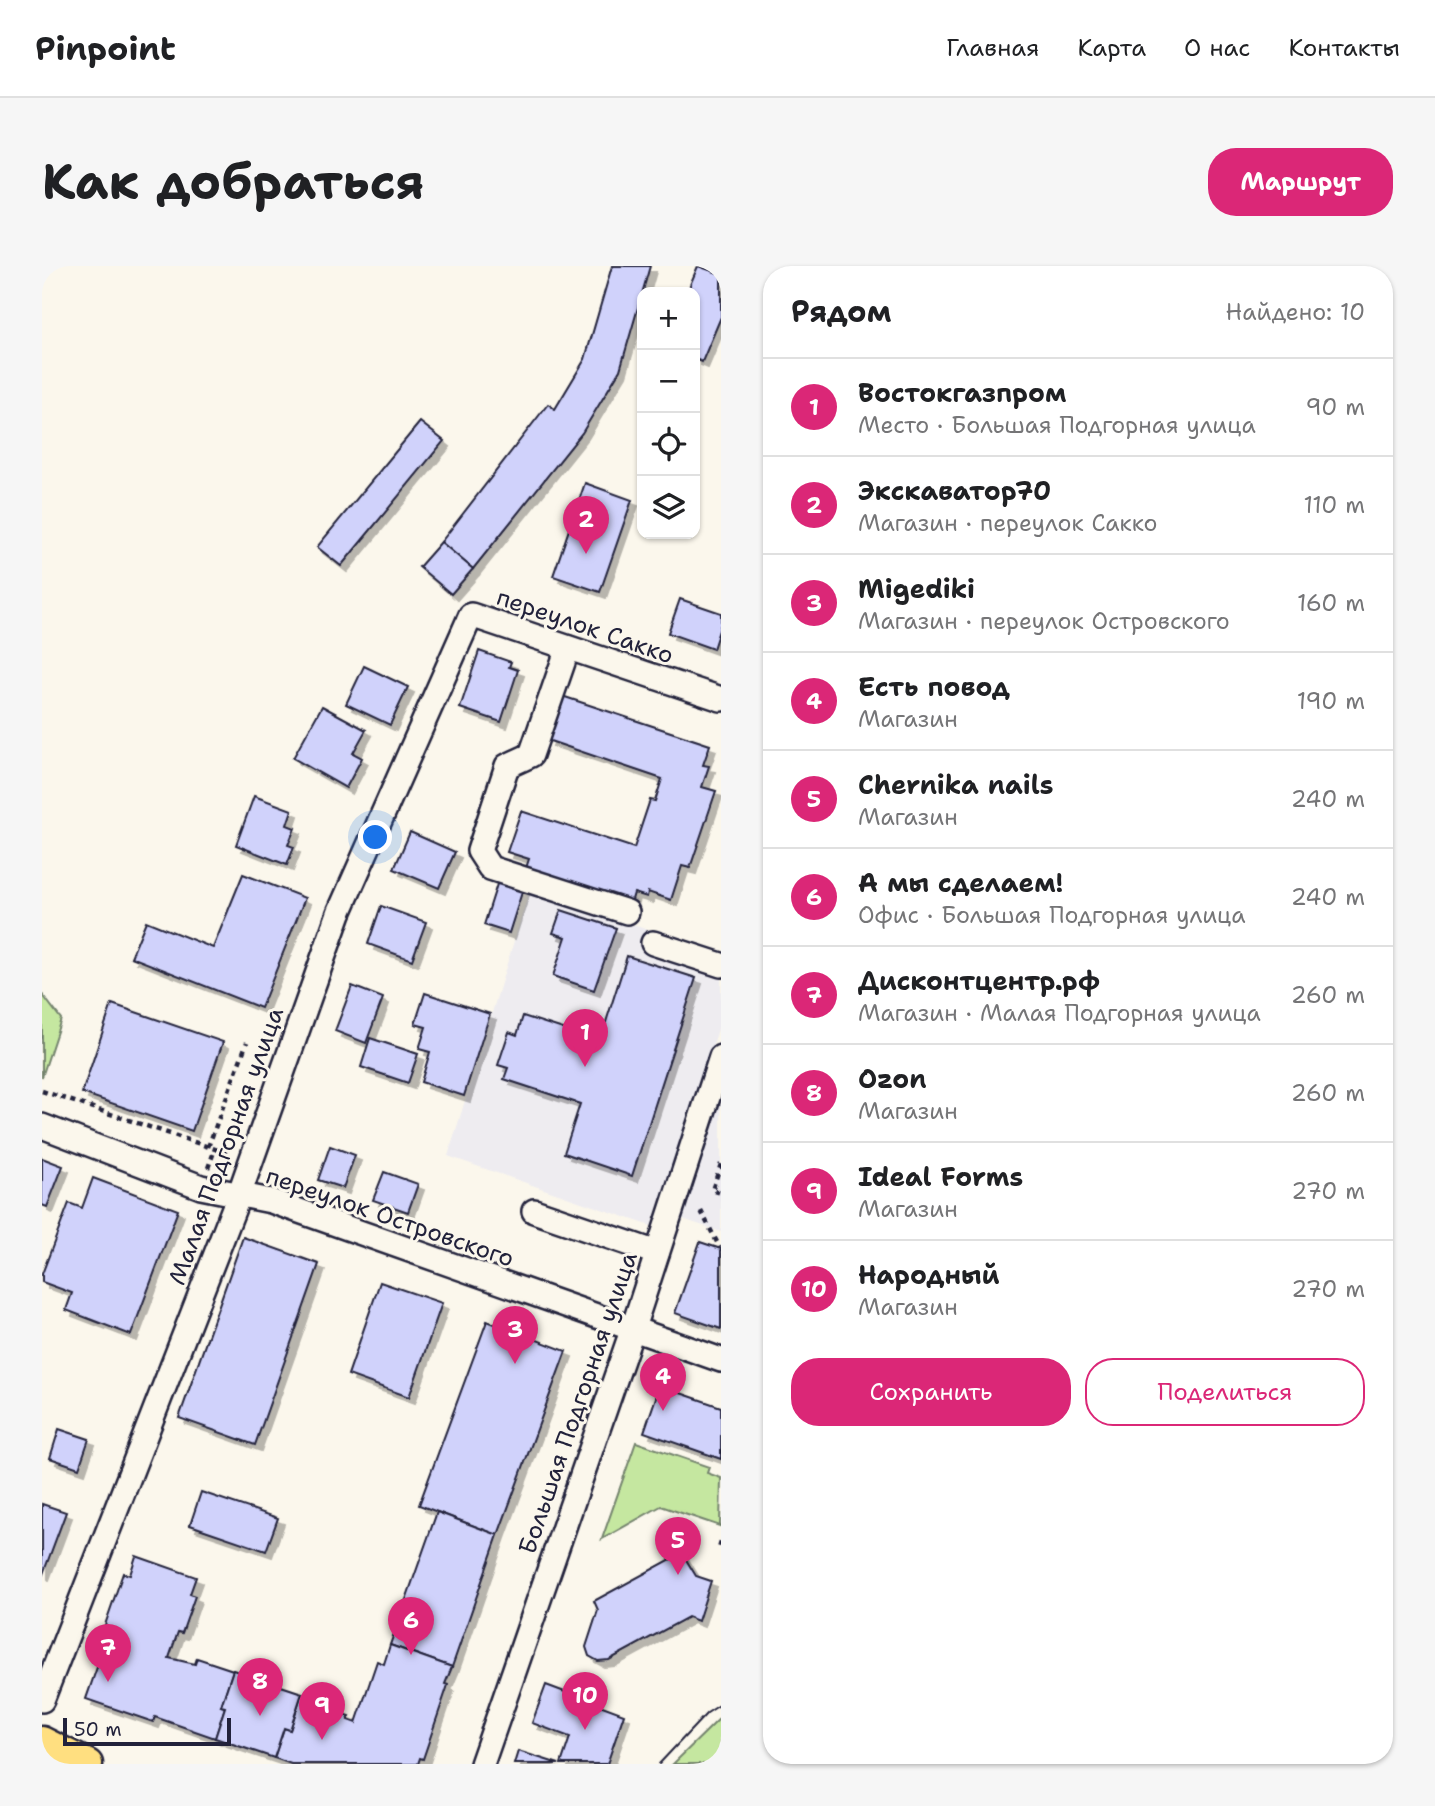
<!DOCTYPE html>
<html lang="ru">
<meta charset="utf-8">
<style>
body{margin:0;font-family:"Shantell Sans",sans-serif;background:#f6f6f6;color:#202124}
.controls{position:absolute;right:21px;top:21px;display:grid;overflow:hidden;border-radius:14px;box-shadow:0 2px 5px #0004}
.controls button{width:63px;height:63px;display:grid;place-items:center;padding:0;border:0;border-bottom:2px solid #e0e0e0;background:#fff;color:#202124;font:35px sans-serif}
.scale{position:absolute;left:21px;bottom:18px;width:168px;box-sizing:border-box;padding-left:7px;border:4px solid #22223b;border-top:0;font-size:19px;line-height:24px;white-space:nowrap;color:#22223b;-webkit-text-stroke:5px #fbf7ec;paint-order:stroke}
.you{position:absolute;left:334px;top:572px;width:24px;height:24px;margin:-18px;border:5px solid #fff;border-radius:50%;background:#1a73e8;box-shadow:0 0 0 10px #1a73e833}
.badge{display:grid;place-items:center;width:46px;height:46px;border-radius:50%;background:#db2777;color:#fff;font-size:23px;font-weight:700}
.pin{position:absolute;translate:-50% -58px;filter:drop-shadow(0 2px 4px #0008)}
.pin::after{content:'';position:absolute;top:37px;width:24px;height:21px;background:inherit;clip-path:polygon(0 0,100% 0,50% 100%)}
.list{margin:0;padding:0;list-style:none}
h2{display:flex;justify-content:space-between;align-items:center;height:91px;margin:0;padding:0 28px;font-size:30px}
h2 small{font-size:23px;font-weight:400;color:#757577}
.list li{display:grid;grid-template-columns:46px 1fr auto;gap:21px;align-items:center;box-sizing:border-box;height:98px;padding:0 28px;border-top:2px solid #e0e0e0}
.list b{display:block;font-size:26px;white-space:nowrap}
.list p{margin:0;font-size:23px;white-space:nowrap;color:#757577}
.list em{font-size:23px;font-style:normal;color:#757577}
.actions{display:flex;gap:14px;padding:21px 28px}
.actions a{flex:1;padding:16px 0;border:2px solid #db2777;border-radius:28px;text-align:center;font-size:24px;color:#db2777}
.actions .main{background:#db2777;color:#fff}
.icon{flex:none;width:38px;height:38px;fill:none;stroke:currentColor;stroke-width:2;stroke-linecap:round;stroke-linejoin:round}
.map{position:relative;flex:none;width:679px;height:1498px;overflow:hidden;border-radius:28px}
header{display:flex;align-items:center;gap:42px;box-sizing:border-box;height:98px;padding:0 35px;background:#fff;border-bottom:2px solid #e0e0e0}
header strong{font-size:33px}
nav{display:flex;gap:38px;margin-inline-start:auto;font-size:24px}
.intro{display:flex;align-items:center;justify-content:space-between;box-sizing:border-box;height:168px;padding:0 42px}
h1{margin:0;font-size:49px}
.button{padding:18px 32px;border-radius:28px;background:#db2777;color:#fff;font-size:24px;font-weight:700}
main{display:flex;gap:42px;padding:0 42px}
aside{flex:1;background:#fff;border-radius:28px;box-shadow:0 2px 5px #0004}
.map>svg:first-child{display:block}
.built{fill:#eeecf0}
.green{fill:#c5e7a0;stroke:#74846e;stroke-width:2}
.building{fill:#d0d2fb;stroke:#22223b;stroke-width:2;filter:url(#shadow)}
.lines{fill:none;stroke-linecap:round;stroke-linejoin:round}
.minor-casing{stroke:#22223b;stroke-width:28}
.major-casing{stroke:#22223b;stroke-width:33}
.path{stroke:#22223b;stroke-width:4.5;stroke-dasharray:5 5;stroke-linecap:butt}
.minor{stroke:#fbf7ec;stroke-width:23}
.major{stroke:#ffdf80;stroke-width:28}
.tram{stroke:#22223b;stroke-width:2}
.labels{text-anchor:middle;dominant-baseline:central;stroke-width:6;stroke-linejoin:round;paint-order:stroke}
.street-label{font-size:24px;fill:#22223b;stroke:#fbf7ec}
</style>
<header>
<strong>Pinpoint</strong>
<nav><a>Главная</a><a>Карта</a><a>О нас</a><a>Контакты</a></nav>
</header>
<div class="intro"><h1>Как добраться</h1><a class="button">Маршрут</a></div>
<main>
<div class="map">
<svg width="679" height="1498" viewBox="0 0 679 1498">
<defs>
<filter id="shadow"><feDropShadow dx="6" dy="6" stdDeviation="0" flood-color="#0004"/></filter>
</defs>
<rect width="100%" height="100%" fill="#fbf7ec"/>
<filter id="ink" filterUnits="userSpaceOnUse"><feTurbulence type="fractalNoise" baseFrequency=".0143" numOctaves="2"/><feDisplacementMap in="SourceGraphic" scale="14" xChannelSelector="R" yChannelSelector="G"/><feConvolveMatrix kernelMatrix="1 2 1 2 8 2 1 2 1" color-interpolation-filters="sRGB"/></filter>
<g filter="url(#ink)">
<g class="built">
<path d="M487,626l192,61v68l-70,205 -203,-70z"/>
<path d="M679,827v139l-41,-14z"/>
</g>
<g class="green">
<path d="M0,728l19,25 -19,58z"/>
<path d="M594,1176l73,25 -2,6 14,5 -1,48 -59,-20 -59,33z"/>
<path d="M679,1451v47h-48z"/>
</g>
<g class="building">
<path d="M570,0h38l-30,104 -38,63 -109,136 -32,-27 107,-138 7,5 30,-50z"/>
<path d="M656,0l23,8v43l-19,45 -7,-3v-67h-8z"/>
<path d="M378,156l24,19 -103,125 -24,-19z"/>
<path d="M543,217l47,17 -32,92 -47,-16z"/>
<path d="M399,276l32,27 -22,25 -32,-27z"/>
<path d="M638,333l41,14v11l-8,25 -45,-16z"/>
<path d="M437,385l32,11 -2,5 9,3 -17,52 -41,-14z"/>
<path d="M322,400l44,21 -18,38 -44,-21z"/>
<path d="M520,430l148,49 -7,20 6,1 -7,21 14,4 -26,77 -8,-2 -11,34 -23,-8 -1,5 -13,-4 -3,10 -105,-35 3,-9 -22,-7 14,-41 113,37 16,-48 5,1 7,-22 -115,-39z"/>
<path d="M280,440l44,24 -13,23 9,5 -16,30 -53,-30z"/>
<path d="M212,530l38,14 -5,15 8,3 -7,17 6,2 -7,18 -51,-20z"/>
<path d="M368,566l45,20 -16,36 -45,-19z"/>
<path d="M201,608l62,24 -44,110 -130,-51 15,-36 67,27z"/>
<path d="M456,615l25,8 -14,44 -25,-8z"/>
<path d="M339,640l45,16 -14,38 -44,-16z"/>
<path d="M519,644l55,18 -22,62 -41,-14 13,-39 -13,-4z"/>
<path d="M585,690l69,22 -64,198 -68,-23 16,-49 -76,-25 4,-11 -10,-3 11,-33 8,3 6,-19 77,25z"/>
<path d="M310,720l31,12 -17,45 -31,-12z"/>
<path d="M383,727l65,21 -26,82 -43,-14 9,-30 -11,-3 7,-22 -11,-3z"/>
<path d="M70,738l111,38 -31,89 -110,-38z"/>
<path d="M328,772l48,16 -10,29 -47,-16z"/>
<path d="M288,880l25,9 -12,33 -25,-8z"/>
<path d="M0,892l21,8 -16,41 -5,-2z"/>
<path d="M342,906l34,12 -10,28 -35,-12z"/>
<path d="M51,912l85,32 -47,125 -65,-25 6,-17 -30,-11v-8l27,-71 13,5z"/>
<path d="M201,971l76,27 -64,181 -76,-27z"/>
<path d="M658,976l21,7v80l-46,-16z"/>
<path d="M338,1016l62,21 -33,94 -61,-22z"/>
<path d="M445,1055l79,30 -68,184 -79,-30z"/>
<path d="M618,1120l61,21v52l-77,-27z"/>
<path d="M17,1163l30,10 -10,29 -29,-10z"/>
<path d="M159,1226l77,26 -12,33 -76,-26z"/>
<path d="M0,1238l24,8 -23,62 -1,-1z"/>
<path d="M395,1246l61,23 -46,132 -62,-22z"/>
<path d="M640,1287l14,23 15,5 -13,40 -10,-4 -79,43 -11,1 -9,-5 -3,-9 12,-37 -4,-9z"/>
<path d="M94,1290l60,21 -6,17 5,2 -13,37 -4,-1 -9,26 26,6 2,-6 36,12 -12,36 4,1 -10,31 -60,-21 -2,5 -67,-23 17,-49 -6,-2 26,-75 7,2z"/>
<path d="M348,1379l62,22 -7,17 3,1 -25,74 -3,-1 -2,6h-127l-17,-6 10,-30 6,2 12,-37 38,13 -2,6 12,4 -2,4 8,3 21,-62 7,3z"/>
<path d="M191,1404l69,23 -12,37 -6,-2 -10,30 -59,-20 10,-31 -4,-1z"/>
<path d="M504,1419l78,29 -17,50h-46l9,-27 -38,-14z"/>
<path d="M476,1485l41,13h-45z"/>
</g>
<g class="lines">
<defs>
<g id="minor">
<path d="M526,382l-37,107 -24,11 -28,85 11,17 137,44"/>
<path d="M611,677l68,22"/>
<path d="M0,860l159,61 70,14 450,159"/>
<path d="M492,945l123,42"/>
<path d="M0,1434l197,-505 100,-282 132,-298 250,84"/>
<path d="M440,1498l151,-436 88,-271"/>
</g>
<path id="major" d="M0,1475l46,23"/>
</defs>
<use href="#minor" class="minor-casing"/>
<use href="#major" class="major-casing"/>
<g class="path">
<path d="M0,825l188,63"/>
<path d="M166,881l39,-105"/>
<path d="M679,898l-9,26 9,3"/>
<path d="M166,902l7,-19"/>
<path d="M659,945l19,37"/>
<path d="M676,1278l3,1"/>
</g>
<use href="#minor" class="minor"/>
<use href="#major" class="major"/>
<path class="tram" d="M617,1498l48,-51 14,-9"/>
</g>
</g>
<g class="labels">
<g class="street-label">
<text transform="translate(543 360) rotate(19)">переулок Сакко</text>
<text transform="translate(184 880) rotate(-70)">Малая Подгорная улица</text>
<text transform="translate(348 951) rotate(19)">переулок Островского</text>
<text transform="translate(536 1137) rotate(-71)">Большая Подгорная улица</text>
</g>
</g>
</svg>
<div class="controls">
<button>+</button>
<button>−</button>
<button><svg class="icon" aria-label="locate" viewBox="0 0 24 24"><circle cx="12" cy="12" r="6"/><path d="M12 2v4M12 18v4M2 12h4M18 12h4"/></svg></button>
<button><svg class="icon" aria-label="layers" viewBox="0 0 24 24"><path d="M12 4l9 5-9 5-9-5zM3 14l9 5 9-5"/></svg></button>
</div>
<div class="scale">50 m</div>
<div class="you"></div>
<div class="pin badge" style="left:543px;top:801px">1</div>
<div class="pin badge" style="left:544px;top:288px">2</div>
<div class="pin badge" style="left:473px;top:1098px">3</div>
<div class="pin badge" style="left:621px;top:1145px">4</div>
<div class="pin badge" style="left:636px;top:1309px">5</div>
<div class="pin badge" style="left:369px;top:1389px">6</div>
<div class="pin badge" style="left:66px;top:1416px">7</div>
<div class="pin badge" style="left:218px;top:1450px">8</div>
<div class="pin badge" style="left:280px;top:1474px">9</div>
<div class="pin badge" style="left:543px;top:1464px">10</div>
</div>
<aside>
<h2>Рядом<small>Найдено: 10</small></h2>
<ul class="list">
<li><span class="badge">1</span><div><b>Востокгазпром</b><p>Место · Большая Подгорная улица</p></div><em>90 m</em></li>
<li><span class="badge">2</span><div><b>Экскаватор70</b><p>Магазин · переулок Сакко</p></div><em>110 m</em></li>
<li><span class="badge">3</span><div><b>Migediki</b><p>Магазин · переулок Островского</p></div><em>160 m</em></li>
<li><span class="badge">4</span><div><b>Есть повод</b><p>Магазин</p></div><em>190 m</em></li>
<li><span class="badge">5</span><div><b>Chernika nails</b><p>Магазин</p></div><em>240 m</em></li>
<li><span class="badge">6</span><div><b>А мы сделаем!</b><p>Офис · Большая Подгорная улица</p></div><em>240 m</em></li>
<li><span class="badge">7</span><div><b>Дисконтцентр.рф</b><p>Магазин · Малая Подгорная улица</p></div><em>260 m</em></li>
<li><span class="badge">8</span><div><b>Ozon</b><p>Магазин</p></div><em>260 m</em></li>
<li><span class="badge">9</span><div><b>Ideal Forms</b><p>Магазин</p></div><em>270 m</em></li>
<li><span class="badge">10</span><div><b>Народный</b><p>Магазин</p></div><em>270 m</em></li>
</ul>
<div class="actions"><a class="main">Сохранить</a><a>Поделиться</a></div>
</aside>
</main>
